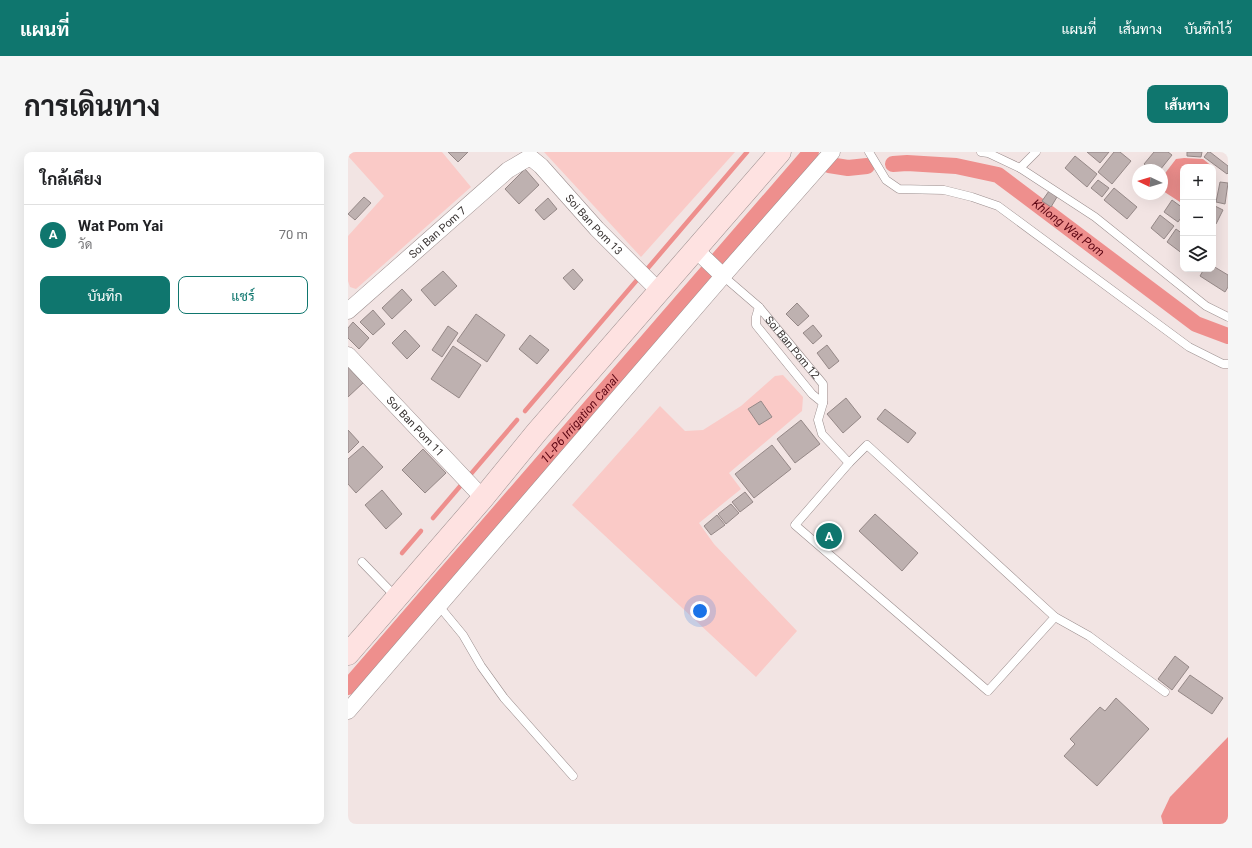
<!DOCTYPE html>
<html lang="th">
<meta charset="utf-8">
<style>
body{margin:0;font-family:Roboto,Sarabun,sans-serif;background:#f6f6f6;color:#202124}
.controls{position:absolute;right:12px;top:12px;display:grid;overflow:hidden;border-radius:8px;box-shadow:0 4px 16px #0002}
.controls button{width:36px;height:36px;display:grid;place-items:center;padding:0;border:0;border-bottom:1px solid #e0e0e0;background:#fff;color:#202124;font:20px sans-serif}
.compass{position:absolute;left:784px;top:12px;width:36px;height:36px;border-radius:50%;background:#fff;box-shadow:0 4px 16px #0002;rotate:274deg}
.you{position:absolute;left:352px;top:459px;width:14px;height:14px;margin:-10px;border:3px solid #fff;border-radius:50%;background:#1a73e8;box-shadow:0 0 0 6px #1a73e833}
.badge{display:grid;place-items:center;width:26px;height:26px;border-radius:50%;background:#0f766e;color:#fff;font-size:13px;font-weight:700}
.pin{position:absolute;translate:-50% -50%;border:2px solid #fff;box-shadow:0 1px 4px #0006}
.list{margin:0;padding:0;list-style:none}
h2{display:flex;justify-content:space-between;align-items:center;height:52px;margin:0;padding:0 16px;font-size:17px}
h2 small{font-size:13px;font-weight:400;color:#757577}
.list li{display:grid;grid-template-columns:26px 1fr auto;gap:12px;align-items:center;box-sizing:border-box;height:60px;padding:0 16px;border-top:1px solid #e0e0e0}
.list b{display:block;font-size:15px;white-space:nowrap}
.list p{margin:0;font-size:13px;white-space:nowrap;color:#757577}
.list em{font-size:13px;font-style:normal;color:#757577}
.actions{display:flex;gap:8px;padding:12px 16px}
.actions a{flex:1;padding:9px 0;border:1px solid #0f766e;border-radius:8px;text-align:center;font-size:14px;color:#0f766e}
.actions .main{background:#0f766e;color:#fff}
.icon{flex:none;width:22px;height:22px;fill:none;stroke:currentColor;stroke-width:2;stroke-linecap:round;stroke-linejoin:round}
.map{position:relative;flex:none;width:880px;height:672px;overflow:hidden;border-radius:8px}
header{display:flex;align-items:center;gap:24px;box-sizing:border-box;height:56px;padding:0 20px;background:#0f766e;color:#fff}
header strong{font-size:19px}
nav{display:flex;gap:22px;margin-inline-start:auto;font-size:14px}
.intro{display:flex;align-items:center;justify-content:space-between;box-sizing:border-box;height:96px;padding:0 24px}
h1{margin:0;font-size:28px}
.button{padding:10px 18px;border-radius:8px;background:#0f766e;color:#fff;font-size:14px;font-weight:700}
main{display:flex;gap:24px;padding:0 24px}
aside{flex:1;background:#fff;border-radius:8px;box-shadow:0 4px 16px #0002}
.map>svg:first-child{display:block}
.green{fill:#facac7}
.water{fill:#ee8f8d}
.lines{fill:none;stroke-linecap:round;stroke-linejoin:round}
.stream{stroke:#ee8f8d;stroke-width:4.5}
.canal{stroke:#ee8f8d;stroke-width:16}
.building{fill:#beb1b0;stroke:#958887}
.service-casing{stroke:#9b8e8e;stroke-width:9}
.minor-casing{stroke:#9b8e8e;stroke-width:17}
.secondary-casing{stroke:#9b8e8e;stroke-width:23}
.service{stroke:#fff;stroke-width:8}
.minor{stroke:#fff;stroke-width:16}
.secondary{stroke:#fee2e1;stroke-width:22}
.labels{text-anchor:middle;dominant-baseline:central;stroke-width:3.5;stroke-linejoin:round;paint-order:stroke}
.street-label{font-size:11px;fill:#3a3534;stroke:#fdf2f1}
.water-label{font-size:12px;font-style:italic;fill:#5c0512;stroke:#fdf2f1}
</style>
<header>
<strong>แผนที่</strong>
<nav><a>แผนที่</a><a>เส้นทาง</a><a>บันทึกไว้</a></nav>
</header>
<div class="intro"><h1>การเดินทาง</h1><a class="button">เส้นทาง</a></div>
<main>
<aside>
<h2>ใกล้เคียง<small></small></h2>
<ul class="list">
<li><span class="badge">A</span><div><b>Wat Pom Yai</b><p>วัด</p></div><em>70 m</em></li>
</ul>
<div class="actions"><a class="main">บันทึก</a><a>แชร์</a></div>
</aside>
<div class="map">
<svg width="880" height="672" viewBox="0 0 880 672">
<rect width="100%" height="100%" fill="#f2e4e3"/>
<g class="green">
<path d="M0,0h94l29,35 -115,102 -6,-2 -2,-6v-45l36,-40 -36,-40z"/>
<path d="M196,0h191l-94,105z"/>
<path d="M435,223l20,22 -1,14 -73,62 12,16 -42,34 15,21 83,87 -41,46 -184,-172 88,-99 25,25 18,-1 38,-24 34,-30z"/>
</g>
<g class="water">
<path d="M836,6l19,1 10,8h-30v37l-20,-13v-15l13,-17z"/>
<path d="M880,585v87h-65l-2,-8 9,-19z"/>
</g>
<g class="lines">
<g class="stream">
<path d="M300,116l99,-116"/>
<path d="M177,259l112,-131"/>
<path d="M122,323l47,-55"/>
<path d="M85,366l29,-34"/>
<path d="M54,401l19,-22"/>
</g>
<g class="canal">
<path id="s1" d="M545,12l14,-1 49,3 42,9 198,149 32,12"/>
<path d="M481,13l19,3 19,-2"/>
<path id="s2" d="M0,535l463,-535"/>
</g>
</g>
<g class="building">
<path d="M100,0h20l-10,10z"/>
<path d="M739,0h22l-9,11z"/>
<path d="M766,0h6l11,9 -19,23 -14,-12z"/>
<path d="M806,0h14l4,3 -12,15h-9l-7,-6z"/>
<path d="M839,0h15l-1,5 -14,-1z"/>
<path d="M860,0h2l18,14v7l-1,1 -23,-17z"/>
<path d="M727,4l22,18 -10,13 -22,-19z"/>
<path d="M177,17l14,16 -20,19 -14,-15z"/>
<path d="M750,28l11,8 -7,9 -11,-9z"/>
<path d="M872,30l8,1 -3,21 -9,-2z"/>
<path d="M766,36l23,19 -10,12 -23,-19z"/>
<path d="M701,39l8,6 -6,10 -9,-6z"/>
<path d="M16,45l7,6 -16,17 -7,-6z"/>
<path d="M200,46l9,11 -13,11 -9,-10z"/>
<path d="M824,48l11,8v7l-5,7 -14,-10z"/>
<path d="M867,54l8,4 -7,14 -3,-2v-13z"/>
<path d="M812,63l14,11 -10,13 -13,-11z"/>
<path d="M828,77l7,5v20l-16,-12z"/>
<path d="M865,114l15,9v12l-3,5 -25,-16 4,-7h9z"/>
<path d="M225,117l10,11 -9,10 -11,-12z"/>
<path d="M95,119l14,15 -22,20 -14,-16z"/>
<path d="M54,137l10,11 -20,19 -10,-11z"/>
<path d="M449,151l12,13 -11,10 -12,-12z"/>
<path d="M25,158l12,14 -12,11 -13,-13z"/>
<path d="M128,162l29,21 -18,27 -30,-21z"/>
<path d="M5,170l16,16 -10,11 -11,-11v-10z"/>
<path d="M465,173l9,11 -9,8 -10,-11z"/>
<path d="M100,174l10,7 -16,24 -10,-7z"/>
<path d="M57,178l15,16 -13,13 -15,-16z"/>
<path d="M182,183l19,15 -12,14 -18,-15z"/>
<path d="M479,193l12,16 -10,8 -12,-16z"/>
<path d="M105,194l28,19 -22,33 -28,-19z"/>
<path d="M0,215l15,16 -15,14z"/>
<path d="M498,246l15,19 -18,16 -16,-19z"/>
<path d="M413,249l11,16 -13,8 -11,-16z"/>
<path d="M537,257l31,24 -8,10 -31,-24z"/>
<path d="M453,268l19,24 -25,19 -18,-24z"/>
<path d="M0,278l11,12 -11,11z"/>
<path d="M424,293l19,24 -37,29 -19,-24z"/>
<path d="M15,294l20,21 -27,26 -8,-9v-25z"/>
<path d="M75,297l23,24 -21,20 -23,-23z"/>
<path d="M34,338l20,24 -16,15 -21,-24z"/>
<path d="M397,340l8,10 -13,10 -8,-10z"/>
<path d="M383,352l8,9 -13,11 -8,-10z"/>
<path d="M527,362l43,39 -16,18 -43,-40z"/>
<path d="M369,363l8,10 -14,10 -7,-9z"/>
<path d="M827,504l14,11 -17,23 -14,-11z"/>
<path d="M842,523l33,23 -11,16 -34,-23z"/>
<path d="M768,546l33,31 -52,57 -33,-30 11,-12 -5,-5 30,-32 5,4z"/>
</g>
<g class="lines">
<defs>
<g id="service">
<path d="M521,0l17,28 13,9 45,1 28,7 26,9 191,141 34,17h5"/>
<path d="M633,0l7,1 32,15 75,49 111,89 22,11"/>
<path d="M672,16l16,-16"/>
<path id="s3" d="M375,124l36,31 64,77v19l-5,17 4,14 27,29"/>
<path d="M411,155l-3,10v8l56,69 11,9"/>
<path d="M519,293l188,172 -67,74 -193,-166 54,-62z"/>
<path d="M14,410l34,35"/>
<path d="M91,454l24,29 18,31 23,32 69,78"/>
<path d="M707,465l34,19 76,56"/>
</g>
<g id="minor">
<path d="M348,98l27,26"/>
<path id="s4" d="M0,159l160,-141 22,-13 11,9 56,63 62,62"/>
<path id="s5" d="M0,203l135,143"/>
<path d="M0,559l375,-435 109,-124"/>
</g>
<path id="secondary" d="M0,502l135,-156 53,-65 244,-281"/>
</defs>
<use href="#service" class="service-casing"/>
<use href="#minor" class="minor-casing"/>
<use href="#secondary" class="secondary-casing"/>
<use href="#service" class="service"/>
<use href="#minor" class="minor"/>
<use href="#secondary" class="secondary"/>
</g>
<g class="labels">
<g class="street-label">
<text stroke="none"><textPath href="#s4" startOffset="332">Soi Ban Pom 13</textPath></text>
<text stroke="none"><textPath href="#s4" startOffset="119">Soi Ban Pom 7</textPath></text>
<text stroke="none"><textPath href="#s3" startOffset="100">Soi Ban Pom 12</textPath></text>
<text stroke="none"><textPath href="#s5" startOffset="98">Soi Ban Pom 11</textPath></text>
</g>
<g class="water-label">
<text stroke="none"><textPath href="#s1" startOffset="194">Khlong Wat Pom</textPath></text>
<text stroke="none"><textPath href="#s2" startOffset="354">1L-P6 Irrigation Canal</textPath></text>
</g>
</g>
</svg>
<div class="controls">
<button>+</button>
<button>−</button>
<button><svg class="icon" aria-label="layers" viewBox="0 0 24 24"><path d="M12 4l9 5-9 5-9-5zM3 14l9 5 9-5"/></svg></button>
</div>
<svg class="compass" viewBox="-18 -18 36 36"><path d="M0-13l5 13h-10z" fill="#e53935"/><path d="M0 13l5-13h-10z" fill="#757577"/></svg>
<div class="you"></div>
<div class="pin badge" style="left:481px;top:384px">A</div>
</div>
</main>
